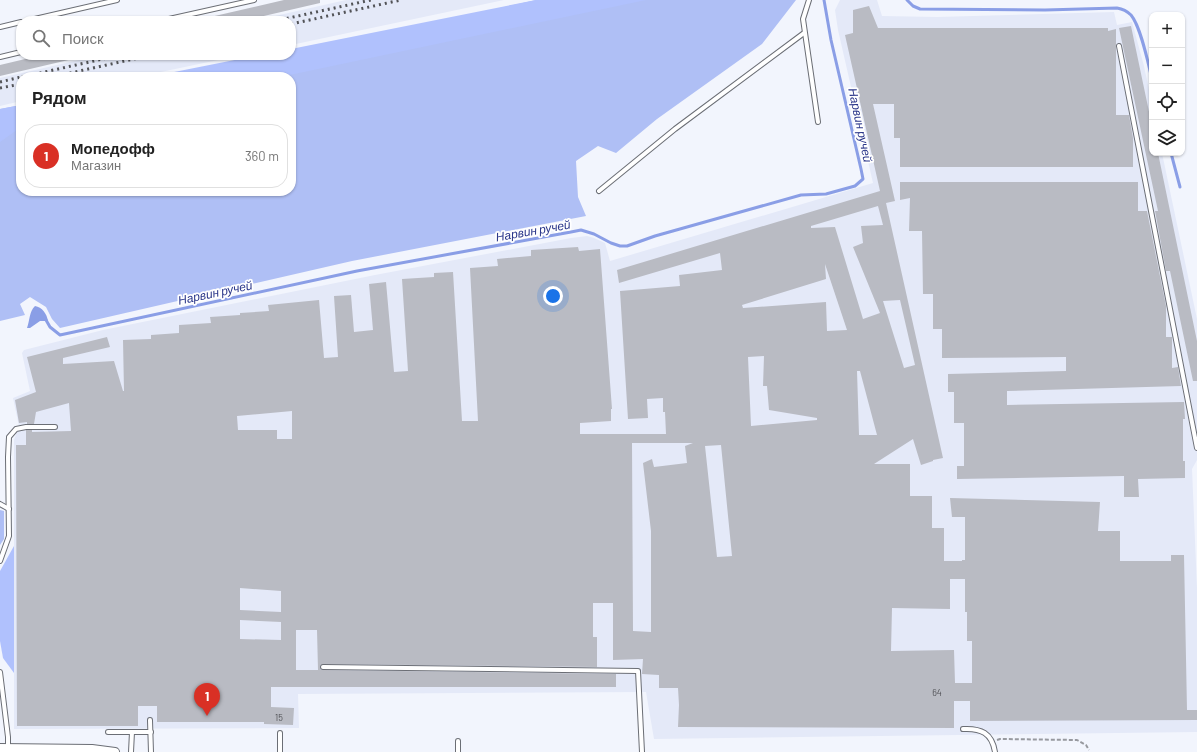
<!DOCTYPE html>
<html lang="ru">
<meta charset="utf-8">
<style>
body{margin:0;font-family:Barlow,sans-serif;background:#f2f2f2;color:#222}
.controls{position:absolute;right:12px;top:12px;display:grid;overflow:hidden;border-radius:8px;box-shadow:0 1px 3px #0004}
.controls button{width:36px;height:36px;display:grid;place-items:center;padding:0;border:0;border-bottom:1px solid #e0e0e0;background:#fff;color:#222;font:20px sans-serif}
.you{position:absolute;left:553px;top:296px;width:14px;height:14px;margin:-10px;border:3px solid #fff;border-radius:50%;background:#1a73e8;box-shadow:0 0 0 6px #1a73e833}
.badge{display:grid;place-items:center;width:26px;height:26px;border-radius:50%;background:#d93025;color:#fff;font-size:13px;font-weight:700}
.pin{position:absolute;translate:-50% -33px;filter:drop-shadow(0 1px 2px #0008)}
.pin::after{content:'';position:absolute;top:21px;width:14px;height:12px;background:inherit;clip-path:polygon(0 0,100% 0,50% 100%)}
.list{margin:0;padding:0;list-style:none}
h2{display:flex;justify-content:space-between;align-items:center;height:52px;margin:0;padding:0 16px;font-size:17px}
h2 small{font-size:13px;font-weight:400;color:#767676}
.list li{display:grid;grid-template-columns:26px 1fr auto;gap:12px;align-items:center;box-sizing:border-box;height:64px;margin:0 8px 8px;padding:0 8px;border:1px solid #e0e0e0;border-radius:16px}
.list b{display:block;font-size:15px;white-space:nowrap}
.list p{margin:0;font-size:13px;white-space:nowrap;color:#767676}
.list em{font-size:13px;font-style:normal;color:#767676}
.icon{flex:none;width:22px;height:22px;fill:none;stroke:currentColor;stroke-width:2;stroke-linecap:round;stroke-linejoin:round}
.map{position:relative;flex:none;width:1197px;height:752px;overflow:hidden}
.search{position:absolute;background:#fff;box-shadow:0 1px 3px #0004;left:16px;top:16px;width:280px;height:44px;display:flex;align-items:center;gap:10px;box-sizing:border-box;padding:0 14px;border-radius:16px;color:#767676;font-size:15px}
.panel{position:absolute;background:#fff;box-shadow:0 1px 3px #0004;left:16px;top:72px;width:280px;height:124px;border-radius:16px}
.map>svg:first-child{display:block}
.built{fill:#e4e9f8}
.green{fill:#afbff5}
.forest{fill:#b0c1fd}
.water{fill:#8a9ee6}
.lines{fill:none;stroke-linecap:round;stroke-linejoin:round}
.stream{stroke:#8a9ee6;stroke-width:3}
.building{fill:#b9bbc3;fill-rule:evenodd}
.lane-casing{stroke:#6b6e75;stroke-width:6}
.street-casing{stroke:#6b6e75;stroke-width:10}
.path{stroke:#97999f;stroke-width:2;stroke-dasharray:4 2;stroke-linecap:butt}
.lane{stroke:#fff;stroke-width:4}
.street{stroke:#fff;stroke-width:8}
.rail{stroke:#525357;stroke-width:3;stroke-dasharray:2 4;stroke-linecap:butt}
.labels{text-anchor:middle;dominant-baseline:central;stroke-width:3.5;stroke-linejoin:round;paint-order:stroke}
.number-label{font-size:9px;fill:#4f5055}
.water-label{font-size:12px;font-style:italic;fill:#2b378a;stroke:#fff}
</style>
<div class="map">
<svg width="1197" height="752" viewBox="0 0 1197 752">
<rect width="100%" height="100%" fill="#f2f5fd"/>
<g class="built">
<path d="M346,0h158l-213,45v-24h-38z"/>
<path d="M840,0h37l5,16 55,1 177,-5 3,13 15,-3 12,44 8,38v49h10l35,166v141l-5,9 5,119v144l-543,7 -8,-47 -348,2 1,34 -285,1v-289l5,-14 -6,-28 17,-7 -8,-38 2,-3 79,-20 272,-55 196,-37 16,-2 7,2 11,5 5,18 263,-78 -35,-153 -3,-20z"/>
<path d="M101,55h141l-105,22h-116v24l-21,5v-28z"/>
</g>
<g class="green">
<path d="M536,0h260l-34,44 -105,75 -41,34 -18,-7 -22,15 2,36 8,19 -234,45 -292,67 -8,-9 -6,-12 -16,-10 -10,7 5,11 -25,6v-212l21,-4v86h270v-114h-142l142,-22z"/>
<path d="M0,510l4,1v28l-4,6z"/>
</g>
<g class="forest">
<path d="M536,0h110l-366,77h-131l111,-22h31v-6z"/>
<path d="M21,105v22l-21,15v-33z"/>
<path d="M14,546v127l-11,-15 -3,-17v-70z"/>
</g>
<path class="water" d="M35,306c7,1 12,8 13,15h-8l-10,7h-3c3,-8 2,-16 8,-22z"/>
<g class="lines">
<g class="stream">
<path d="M907,0l6,6 7,3 125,1 72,-2c6,1 10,3 14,7 10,12 17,48 21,64"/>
<path d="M1171,153l9,34"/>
<path d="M46,320l4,7 10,8 297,-64 214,-39 10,-2 13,4 17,9 9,3h7l28,-10 146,-41 25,-1 29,-8 8,-7 -2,-10 -30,-129 -7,-40"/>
</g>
</g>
<g class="building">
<path d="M284,0h36v3l-78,18h-35l-1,-3z"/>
<path d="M869,6l9,22h230v3l8,-2v86h13l4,23v29h-233v-29h-6v-34h-21l22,97 -9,2 57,255 -10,2v1l-12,4 -8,-26 -39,25h36v32h22v32h12v33h18v-1h3v-43h-13l-2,-19 150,4 -2,29h22v30h51v-6h13l3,155h10v10l-227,1v-20h-16v27l-276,-1 1,-22 -1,-17h-19v-13l-17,-1 1,-15 -30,1v-57h-20v34h4v30l-274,-3 -3,1v2l1,3h2l293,4v13h-345v20l23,1 -1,17 -29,-1v-2h-107v-16h-19v20h-121l-1,-281h10v-15h6v2l39,-1 -2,-28 -33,9 -2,12h-7v-2l-8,1 -4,-23 21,-8 -9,-35 80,-20 3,10 -47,11v6l51,-3 9,30h1l-1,-51 28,-1v-4l28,-2v-8l32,-2 -1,-6 30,-2v-2l29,-2 -1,-6 51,-5 5,58 14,-1 -4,-61 17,-1 3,37 19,-2 -4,-46 17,-2 8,90 14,-1 -6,-92 32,-2v-4l19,-1 9,149h16l-8,-153 28,-2 -1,-7 34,-3v-6l47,-3 1,4 21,-2 12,160h-1v12l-31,2v11h86l-1,-22h-2v-14l-16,1 1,19 -20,1 -8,-128 60,-5 -1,-11 43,-5 -2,-17 -101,30 -2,-13 263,-79 -35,-156 8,-2v-23zM878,206l5,19 -22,1 2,17 -10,4 27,66 -17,6 -28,-92 -24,1v-2zM825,264l22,66 -20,1 -1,-29 -83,6 -1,-3 84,-26zM900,300l15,65 -11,3 -21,-67zM764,356l-1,30h4l2,24 48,8v2l-66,6 -3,-69zM857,371h3l17,64h-18zM292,411v28h-15v-9h-39l-1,-14zM632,443h61l-8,3 2,17 -33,4 -2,-8 -9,4 8,68v101l-18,-1zM721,445l11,111 -15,1 -12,-111zM950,579h15v33h2v29h5v42h-17l-1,-33 -63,1 1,-43 58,1zM240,588l41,3v21l-41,-2zM240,620l41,2v18l-41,-1zM296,630h21l1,40h-22z"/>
<path d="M1131,26l21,100v27h6l39,188v40h-4l-23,-110h-4l-11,-60h3l-39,-183z"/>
<path d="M42,55h35v3l-77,18v-11z"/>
<path d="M900,182h238v29h9l19,95v31h6v31l6,-1 3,19 -174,5v14l177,-3 1,17h-2v42h2v17l-47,1 1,18h-15v-21l-167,3v-13h7v-43h-10v-31h-6v-18l118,-3v-14l-124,1v-29h-9v-35h-10l-1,-63h-13l1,-33 -10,2z"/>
</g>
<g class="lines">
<defs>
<g id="lane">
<path d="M809,0l-6,19 15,103"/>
<path d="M26,21l91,-21"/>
<path d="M160,21l94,-21"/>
<path d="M0,27l21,-5"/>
<path d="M1119,46l78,402"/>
<path d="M0,57l21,-5"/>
<path d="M599,191l76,-62 129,-96"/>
<path d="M0,504l9,5"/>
<path d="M0,561l9,-25 -1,-79 1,-20 7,-8 10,-2h29"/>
<path d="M323,667l315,4 4,81"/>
<path d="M0,672l8,65v11"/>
<path d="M150,720l1,32"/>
<path d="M963,729c18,-1 29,4 32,23"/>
<path d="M108,732h43"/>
<path d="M280,733v19"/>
<path d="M131,752l1,-20"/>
<path d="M458,752v-11"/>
</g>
<path id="street" d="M0,748l92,1 23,3"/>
</defs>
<use href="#lane" class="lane-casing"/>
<use href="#street" class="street-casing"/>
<path class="path" d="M997,740l3,-1 77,1 9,5 3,5"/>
<use href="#lane" class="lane"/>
<use href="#street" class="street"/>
<g class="rail">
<path d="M275,21l96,-21"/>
<path d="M291,24l110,-24"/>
<path d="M22,77l99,-22"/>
<path d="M52,77l100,-22"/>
<path d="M0,82l21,-5"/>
<path d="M0,88l21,-4"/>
</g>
</g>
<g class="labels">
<g class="number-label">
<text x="937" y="692">64</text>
<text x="279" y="717">15</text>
</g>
<g class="water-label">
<text transform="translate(861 125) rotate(78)">Нарвин ручей</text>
<text transform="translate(533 230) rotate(-10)">Нарвин ручей</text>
<text transform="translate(215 292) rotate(-12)">Нарвин ручей</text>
</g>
</g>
</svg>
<div class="controls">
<button>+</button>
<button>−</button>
<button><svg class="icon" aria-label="locate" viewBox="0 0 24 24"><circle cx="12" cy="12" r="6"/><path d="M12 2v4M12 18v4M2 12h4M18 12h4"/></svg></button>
<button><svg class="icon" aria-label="layers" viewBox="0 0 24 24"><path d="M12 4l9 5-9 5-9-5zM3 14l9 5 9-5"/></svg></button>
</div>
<div class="you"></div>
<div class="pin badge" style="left:207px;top:716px">1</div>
<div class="search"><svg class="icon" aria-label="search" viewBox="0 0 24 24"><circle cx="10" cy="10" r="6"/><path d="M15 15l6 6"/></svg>Поиск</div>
<section class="panel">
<h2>Рядом<small></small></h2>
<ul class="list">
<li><span class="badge">1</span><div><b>Мопедофф</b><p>Магазин</p></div><em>360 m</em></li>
</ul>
</section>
</div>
